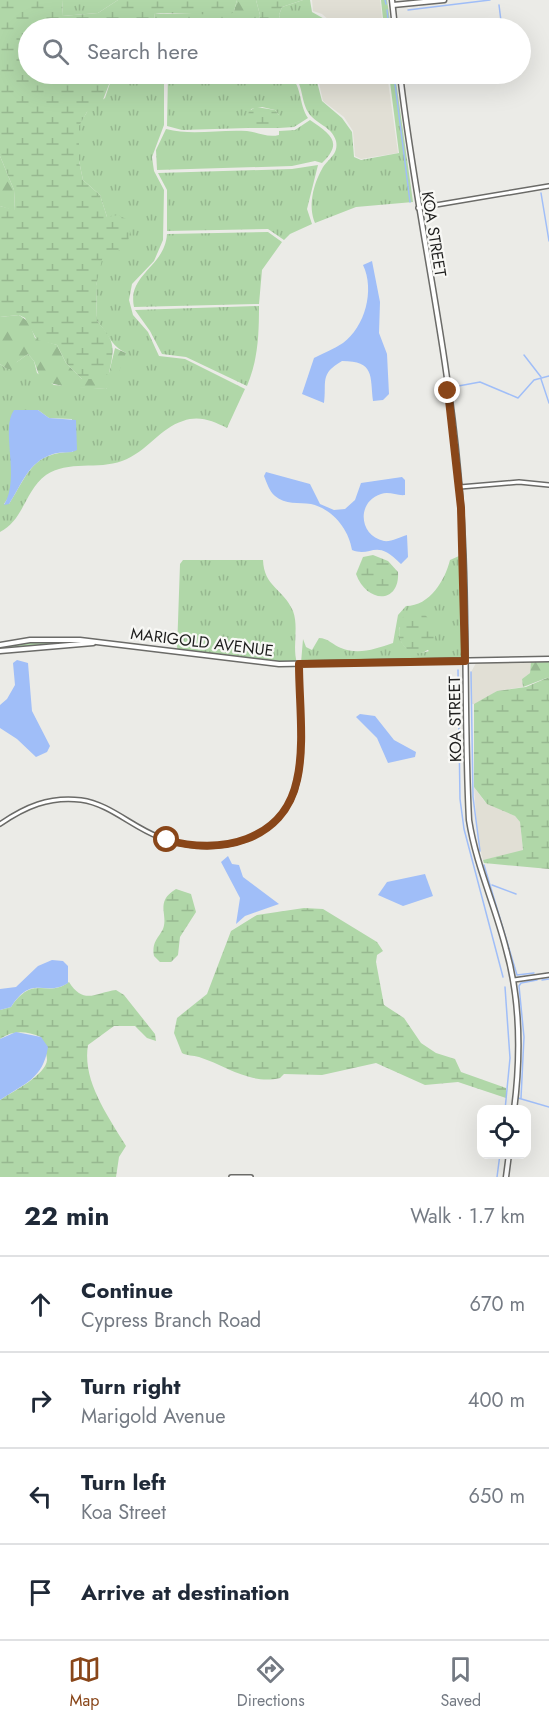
<!DOCTYPE html>
<meta charset="utf-8">
<style>
body{margin:0;font-family:Jost,sans-serif;background:#f6f6f7;color:#1f2937}
.controls{position:absolute;right:18px;bottom:18px;display:grid;overflow:hidden;border-radius:12px;box-shadow:0 6px 24px #0002}
.controls button{width:54px;height:54px;display:grid;place-items:center;padding:0;border:0;border-bottom:2px solid #e0e1e3;background:#fff;color:#1f2937;font:30px sans-serif}
.stop{position:absolute;width:18px;height:18px;margin:-14px;border:4px solid #894619;border-radius:50%;background:#fff}
.stop.end{background:#894619;border-color:#fff;box-shadow:0 2px 6px #0008}
.list{margin:0;padding:0;list-style:none}
h2{display:flex;justify-content:space-between;align-items:center;height:78px;margin:0;padding:0 24px;font-size:26px}
h2 small{font-size:20px;font-weight:400;color:#747a83}
.list li{display:grid;grid-template-columns:39px 1fr auto;gap:18px;align-items:center;box-sizing:border-box;height:96px;padding:0 24px;border-top:2px solid #e0e1e3}
.list b{display:block;font-size:22px;white-space:nowrap}
.list p{margin:0;font-size:20px;white-space:nowrap;color:#747a83}
.list em{font-size:20px;font-style:normal;color:#747a83}
.icon{flex:none;width:33px;height:33px;fill:none;stroke:currentColor;stroke-width:2;stroke-linecap:round;stroke-linejoin:round}
.map{position:relative;flex:none;width:549px;height:1177px;overflow:hidden}
.search{position:absolute;background:#fff;box-shadow:0 6px 24px #0002;left:18px;right:18px;top:18px;height:66px;display:flex;align-items:center;gap:15px;box-sizing:border-box;padding:0 21px;border-radius:33px;color:#747a83;font-size:22px}
.sheet{height:462px;background:#fff}
nav{display:flex;justify-content:space-around;align-items:center;box-sizing:border-box;height:84px;border-top:2px solid #e0e1e3;background:#fff;font-size:16px;color:#747a83}
nav a{display:grid;justify-items:center;gap:3px}
nav .on{color:#894619}
.map>svg:first-child{display:block}
.built{fill:#e1dfd5}
.grass{fill:url(#grass-tufts);fill-rule:evenodd}
.forest{fill:url(#forest-firs)}
.wetland{fill:url(#wetland-marsh)}
.water{fill:#a0bef8}
.lines{fill:none;stroke-linecap:round;stroke-linejoin:round}
.stream{stroke:#a0bef8;stroke-width:1.5}
.tertiary-casing{stroke:#6b6b68;stroke-width:6}
.secondary-casing{stroke:#6b6b68;stroke-width:7}
.tertiary{stroke:#fff;stroke-width:3}
.secondary{stroke:#fff;stroke-width:4}
.route{stroke:#894619;stroke-width:8}
.labels{text-anchor:middle;dominant-baseline:central;stroke-width:4.5;stroke-linejoin:round;paint-order:stroke}
.street-label{font-size:16px;fill:#1e1e1d;stroke:#f8f8f5}
</style>
<div class="map">
<svg width="549" height="1177" viewBox="0 0 549 1177">
<defs>
<pattern id="grass-tufts" width="24" height="20" patternUnits="userSpaceOnUse" patternTransform="scale(1.5)"><rect width="24" height="20" fill="#b0d7a8"/><path d="M3 7l-1-3M5 7V3M7 7l1-3M15 17l-1-3M17 17v-4M19 17l1-3" fill="none" stroke="#97b890"/></pattern>
<pattern id="forest-firs" width="22" height="20" patternUnits="userSpaceOnUse" patternTransform="scale(1.5)"><rect width="22" height="20" fill="#b0d7a8"/><path d="M5 1l3.5 6h-7zM16 11l3.5 6h-7z" fill="#97b890"/></pattern>
<pattern id="wetland-marsh" width="20" height="14" patternUnits="userSpaceOnUse" patternTransform="scale(1.5)"><rect width="20" height="14" fill="#b0d7a8"/><path d="M1 5h8M5 5V1M11 12h8M15 12V8" fill="none" stroke="#97b890"/></pattern>
</defs>
<rect width="100%" height="100%" fill="#ebebe7"/>
<g class="built">
<path d="M312,0h68l3,28h-51l-3,-8 -7,-6 -9,-3z"/>
<path d="M317,74h70l11,79 -37,6 -6,-3 -2,-25 -9,-14 -21,-16z"/>
<path d="M531,661l-1,12 -8,6 1,8 -26,4 -20,13h-6l-1,-30 6,-11z"/>
<path d="M474,787l11,15 30,14 5,6 3,29 -40,9 -5,-19z"/>
</g>
<g class="grass">
<path d="M63,0h55l-20,13 -36,3z"/>
<path d="M303,0h7l2,12 16,9 3,7h-48l-4,-13 3,-8z"/>
<path d="M381,0h6l4,28h-7z"/>
<path d="M113,74h51v51l-12,32 2,14 10,19 -1,50 -9,21 -22,23 -3,16 4,15 15,17 11,24 26,3 60,30 -18,39c-14,-7 -28,-13 -44,-7 -23,7 -36,31 -61,40 -24,9 -54,-1 -76,14 -21,15 -22,45 -46,57v-168l7,5 21,-15 6,7 3,12 17,12 52,4 20,-36c-15,-7 -18,-20 -29,-32l-1,-35 11,-69 -7,-22 -17,-15 -4,-19v-36l8,-13 18,-14zM38,410l11,8 23,1 1,33c-41,0 -45,22 -64,52h-5l8,-12v-11z"/>
<path d="M168,74h119c16,10 11,29 21,44l-14,9 -15,1v-13l-4,-5 -13,-3 -11,2 -3,19 -66,2 -15,-4z"/>
<path d="M292,74h23l7,27 20,17 10,14 2,25 7,3 38,-7 -10,-79h6l18,128 -57,5 -41,16c-7,-17 -2,-38 7,-54 5,-10 17,-14 14,-28 -4,-15 -21,-17 -28,-29 -8,-14 -4,-27 -16,-38z"/>
<path d="M310,120c20,14 34,22 12,43l-7,-2 -23,5 -135,4 -1,-20 10,-21c27,7 54,0 81,2 10,1 20,7 32,4v-4l16,-1z"/>
<path d="M318,165l-11,44 5,15 -22,10 -6,6 -16,-11 -101,2v-41l-9,-17 134,-4z"/>
<path d="M268,232l14,10 -20,28 -3,34 -125,3c-7,-33 31,-40 33,-73z"/>
<path d="M259,306c0,29 -1,54 -12,80l-61,-29 -24,-3 -12,-23 -15,-21z"/>
<path d="M459,556l3,104 -161,3 2,-24 3,8 6,3 7,-12c9,0 14,7 22,10 17,7 35,1 52,-5l5,-28 8,-9c24,0 39,-26 44,-46zM399,627l30,24c-19,6 -31,-5 -30,-24z"/>
<path d="M183,560h80c1,27 20,28 30,51 6,16 -1,36 4,52h-18l-102,-13 3,-86z"/>
<path d="M55,640l33,2 -88,8v-4z"/>
</g>
<g class="forest">
<path d="M237,0h19l4,15 -2,13h-105l2,-15c7,2 75,1 79,-2z"/>
<path d="M0,156l14,34 1,21 -15,-5z"/>
<path d="M19,315l10,7 6,16 22,7 9,18 16,16 27,-6 6,-25 11,5 -8,22 -12,14 -39,-2 -26,-6 -7,-20 -6,-7 -11,8 -3,7h-7l-7,-5v-47z"/>
<path d="M549,660v17l-26,10 -1,-8 8,-6 1,-12z"/>
</g>
<g class="wetland">
<path d="M0,0h63l-1,16 36,-3 20,-13h119l-3,11 -4,4 -75,-2 -2,15h-125v46h85l-14,36 -12,2 -8,14v35l4,19 17,15 7,22 11,-2 8,4 4,13 -3,14 -9,5h-14l-8,35 1,35c18,20 18,26 12,52l-8,6h-19l-16,-16 -9,-18 -20,-5 -12,-22 -6,-3 -19,2v-111l15,4 -1,-20 -14,-34z"/>
<path d="M256,0h47l-21,7 -3,8 4,13h-25l2,-13z"/>
<path d="M256,107l19,3 4,5v13h-31l-2,-5 3,-12z"/>
<path d="M373,555l15,6 10,11c2,32 -31,32 -42,2l7,-17z"/>
<path d="M414,610l8,1 14,17c-1,42 -49,27 -34,-10z"/>
<path d="M549,677v192l-65,-6 -1,-3 40,-10 -3,-28 -5,-6 -28,-12 -13,-17v-83l23,-13 29,-4z"/>
<path d="M176,889l15,5 5,18 -16,25 -2,18 -7,7h-11l-6,-6c-2,-14 3,-16 9,-27 6,-14 -9,-27 13,-40z"/>
<path d="M304,908l19,1 54,33 6,9 -6,4 -1,7 8,43 20,13 17,25 15,10 19,6 6,13 45,16v10l-48,-16 -33,3 -49,-22 -54,12 -38,-1 -4,4c-30,7 -53,-12 -81,-21 -6,-2 -12,-1 -17,-4l-8,-20 3,-15 30,-24 24,-63 26,-16z"/>
<path d="M69,982c15,24 28,10 47,8l8,5 31,39 1,7 -9,-3 -12,-12h-21l-26,19c-6,36 20,71 38,101l-7,11 -3,20h-116v-77c12,-8 46,-25 47,-40 0,-7 -4,-16 -6,-23 -15,-6 -28,-7 -41,2v-29l11,-3c23,-34 36,-8 58,-25z"/>
</g>
<g class="water">
<path d="M372,261l8,41 -1,31 8,21 2,40 -6,6 -10,1c-3,-25 2,-40 -31,-40 -23,13 -15,21 -18,42l-22,-9 12,-36c9,-5 20,-9 29,-15 22,-16 32,-53 20,-78z"/>
<path d="M14,410h24l11,8 27,2 1,30c-7,4 -16,1 -24,4 -25,8 -31,30 -44,50l-5,1c17,-27 -4,-76 10,-95z"/>
<path d="M266,472l44,12 10,20 14,6 11,-1 10,-9 6,-17 41,-6 3,3v15c-8,1 -16,-4 -24,-1 -25,8 -22,42 3,47 7,1 16,-4 23,-6l1,22 -7,7c-26,-27 -29,-6 -49,-14 -3,-20 -19,-41 -41,-46 -12,-2 -26,1 -36,-8 -6,-5 -8,-13 -11,-20z"/>
<path d="M17,660l11,3 4,48 18,35 -3,6 -11,5 -19,-18 -17,-11v-23l7,-6 8,-14 -2,-22z"/>
<path d="M360,714l15,2 19,24 22,12 -1,5 -27,6 -11,-25 -21,-21z"/>
<path d="M228,856l4,8 7,1 4,12 36,27 -34,12 -9,8 4,-26 -19,-36z"/>
<path d="M425,874l8,22 -30,10 -25,-11 9,-13z"/>
<path d="M52,960l11,1 5,5v17c-24,15 -35,-10 -57,24l-11,3v-21l16,-2 22,-21z"/>
<path d="M16,1032l25,5 7,10c-5,32 -23,36 -48,53v-61z"/>
</g>
<g class="lines">
<g class="stream">
<path d="M385,0l1,4"/>
<path d="M499,5l2,16"/>
<path d="M387,10l2,18"/>
<path d="M408,10l82,-10"/>
<path d="M394,76l16,126"/>
<path d="M541,193l8,48"/>
<path d="M524,355l17,22"/>
<path d="M541,379l8,24"/>
<path d="M453,387l27,-5 38,16 16,-18 15,-4"/>
<path d="M458,670l2,129 4,30 39,148"/>
<path d="M471,672l2,125 7,54"/>
<path d="M484,865l33,110 17,-2"/>
<path d="M492,885l24,9"/>
<path d="M542,980l7,-1"/>
<path d="M518,1098l31,9"/>
<path d="M521,1098l3,-61 -5,-51 2,-3 16,-3"/>
<path d="M505,1110l5,-52 -5,-71"/>
<path d="M497,1177l3,-23"/>
</g>
<defs>
<g id="tertiary">
<path d="M418,208l131,-22"/>
<path d="M460,487l59,-5 30,3"/>
<path d="M0,824c25,-17 49,-28 81,-24 29,4 51,27 78,37 53,22 127,6 139,-59 6,-34 1,-78 1,-114"/>
<path d="M514,980l35,-5"/>
<path d="M231,1177h20"/>
</g>
<g id="secondary">
<path d="M392,0l3,28"/>
<path d="M393,5l51,-5"/>
<path d="M400,74c15,132 46,263 58,396 11,116 5,234 11,350 7,45 26,85 37,129 15,53 15,106 8,161"/>
<path d="M0,645l30,-5h50l199,24 270,-5"/>
<path d="M0,651l93,-8"/>
<path d="M506,1177l3,-23"/>
</g>
</defs>
<use href="#tertiary" class="tertiary-casing"/>
<use href="#secondary" class="secondary-casing"/>
<use href="#tertiary" class="tertiary"/>
<use href="#secondary" class="secondary"/>
</g>
<g class="lines">
<path class="route" d="M167,840c52,15 117,2 130,-60 8,-34 2,-80 2,-116l166,-3 -4,-153 -13,-117"/>
</g>
<g class="labels">
<g class="street-label">
<text transform="translate(434 234) rotate(81)">KOA STREET</text>
<text transform="translate(202 642) rotate(7)">MARIGOLD AVENUE</text>
<text transform="translate(455 719) rotate(-91)">KOA STREET</text>
</g>
</g>
</svg>
<div class="controls">
<button><svg class="icon" aria-label="locate" viewBox="0 0 24 24"><circle cx="12" cy="12" r="6"/><path d="M12 2v4M12 18v4M2 12h4M18 12h4"/></svg></button>
</div>
<div class="stop" style="left:167px;top:840px"></div>
<div class="stop end" style="left:448px;top:391px"></div>
<div class="search"><svg class="icon" aria-label="search" viewBox="0 0 24 24"><circle cx="10" cy="10" r="6"/><path d="M15 15l6 6"/></svg>Search here</div>
</div>
<section class="sheet">
<h2>22 min<small>Walk · 1.7 km</small></h2>
<ul class="list">
<li><svg class="icon" aria-label="ahead" viewBox="0 0 24 24"><path d="M12 20V5M6 11l6-6 6 6"/></svg><div><b>Continue</b><p>Cypress Branch Road</p></div><em>670 m</em></li>
<li><svg class="icon" aria-label="right" viewBox="0 0 24 24"><path d="M7 20v-9h11M14 6l5 5-5 5"/></svg><div><b>Turn right</b><p>Marigold Avenue</p></div><em>400 m</em></li>
<li><svg class="icon" aria-label="left" viewBox="0 0 24 24"><path d="M17 20v-9H6M10 6l-5 5 5 5"/></svg><div><b>Turn left</b><p>Koa Street</p></div><em>650 m</em></li>
<li><svg class="icon" aria-label="arrive" viewBox="0 0 24 24"><path d="M6 21V4h12l-3 4 3 4H6"/></svg><div><b>Arrive at destination</b></div></li>
</ul>
</section>
<nav>
<a class="on"><svg class="icon" aria-label="map" viewBox="0 0 24 24"><path d="M3 6l6-2 6 2 6-2v14l-6 2-6-2-6 2zM9 4v14M15 6v14"/></svg>Map</a>
<a><svg class="icon" aria-label="directions" viewBox="0 0 24 24"><path d="M12 3l9 9-9 9-9-9zM9 14v-3h6M13 9l2 2-2 2"/></svg>Directions</a>
<a><svg class="icon" aria-label="saved" viewBox="0 0 24 24"><path d="M7 4h10v16l-5-4-5 4z"/></svg>Saved</a>
</nav>
